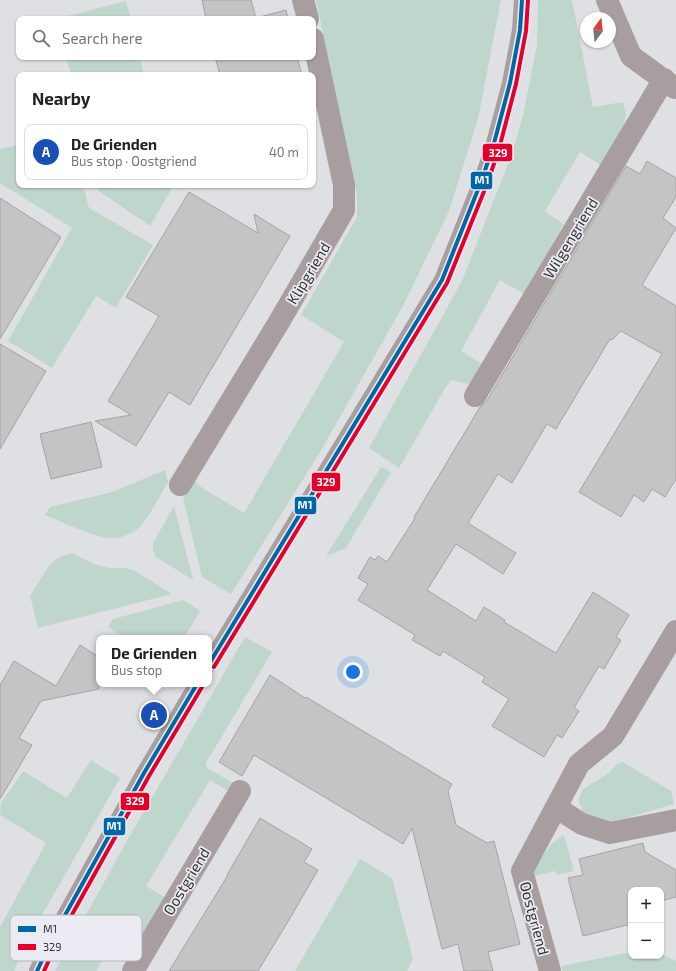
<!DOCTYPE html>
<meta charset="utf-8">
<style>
body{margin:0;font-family:"Exo 2",sans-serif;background:#f6f6f6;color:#222}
.controls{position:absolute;right:12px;bottom:12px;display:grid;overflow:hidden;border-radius:8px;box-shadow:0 1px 3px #0004}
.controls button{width:36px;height:36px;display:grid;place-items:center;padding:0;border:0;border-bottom:1px solid #e0e0e0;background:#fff;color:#222;font:20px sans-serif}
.compass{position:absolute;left:580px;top:12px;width:36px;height:36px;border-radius:50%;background:#fff;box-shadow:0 1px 3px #0004;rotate:15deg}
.you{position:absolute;left:353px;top:672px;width:14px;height:14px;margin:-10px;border:3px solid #fff;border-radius:50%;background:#1a73e8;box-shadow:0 0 0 6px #1a73e833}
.badge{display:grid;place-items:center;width:26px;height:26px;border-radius:50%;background:#7c3aed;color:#fff;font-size:13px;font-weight:700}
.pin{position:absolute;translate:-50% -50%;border:2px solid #fff;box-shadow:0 1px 4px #0006}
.popup{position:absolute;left:96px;top:635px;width:116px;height:52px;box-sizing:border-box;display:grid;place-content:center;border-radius:8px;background:#fff;filter:drop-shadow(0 1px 3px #0005);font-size:13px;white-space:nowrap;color:#767676}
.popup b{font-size:15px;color:#222}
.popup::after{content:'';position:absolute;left:50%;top:100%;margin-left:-8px;border:8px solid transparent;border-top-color:#fff}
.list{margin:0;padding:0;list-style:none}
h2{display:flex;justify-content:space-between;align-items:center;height:52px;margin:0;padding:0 16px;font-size:17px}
h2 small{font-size:13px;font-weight:400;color:#767676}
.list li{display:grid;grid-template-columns:26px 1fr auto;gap:12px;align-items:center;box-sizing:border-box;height:56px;margin:0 8px 8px;padding:0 8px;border:1px solid #e0e0e0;border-radius:8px}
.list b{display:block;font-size:15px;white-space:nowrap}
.list p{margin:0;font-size:13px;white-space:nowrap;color:#767676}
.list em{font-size:13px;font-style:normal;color:#767676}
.icon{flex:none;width:22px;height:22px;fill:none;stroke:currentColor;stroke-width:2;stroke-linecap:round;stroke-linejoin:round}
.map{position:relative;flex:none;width:676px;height:971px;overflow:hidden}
.search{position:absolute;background:#fff;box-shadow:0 1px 3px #0004;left:16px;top:16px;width:300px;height:44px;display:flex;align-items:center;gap:10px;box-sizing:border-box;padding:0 14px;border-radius:8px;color:#767676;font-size:15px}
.panel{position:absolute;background:#fff;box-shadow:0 1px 3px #0004;left:16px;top:72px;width:300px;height:116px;border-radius:8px}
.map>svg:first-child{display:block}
.green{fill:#bfd6cd}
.building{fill:#c5c4c5;stroke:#a4a4a5}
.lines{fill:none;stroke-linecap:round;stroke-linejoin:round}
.lane{stroke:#a99e9f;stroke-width:16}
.street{stroke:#a99e9f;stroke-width:22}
.bus-1-casing{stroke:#ebecf3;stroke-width:7}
.bus-2-casing{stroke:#ebecf3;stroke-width:7}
.bus-1{stroke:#0067a7;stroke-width:4}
.bus-2{stroke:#e4002b;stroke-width:4}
.labels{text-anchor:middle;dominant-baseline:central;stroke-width:3.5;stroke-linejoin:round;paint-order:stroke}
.street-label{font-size:15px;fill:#353538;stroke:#ebecf3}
.key{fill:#ebecf3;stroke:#b4b5bb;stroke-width:1}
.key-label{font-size:11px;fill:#353538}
.line-badge{stroke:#ebecf3;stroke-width:1.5}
.badge-label{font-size:11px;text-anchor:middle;font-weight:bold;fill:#fff}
</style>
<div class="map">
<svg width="676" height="971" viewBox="0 0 676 971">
<rect width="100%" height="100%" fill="#dfe0e4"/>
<g class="green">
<path d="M316,0h185l-23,119 -29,92 -46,95 -84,148 -88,140 -29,-17 -19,-79 11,-18 7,7 43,26 100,-171 -43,-27 56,-98v-21z"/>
<path d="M538,0h34l21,107 30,-5 3,12 -3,17 -21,35 -22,-14 -35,59 18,13 -37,71 -26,-15 -39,71 22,14 -10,20 -22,-5 -7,10 -45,78 -30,-20 93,-167 48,-122 13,-43 14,-71z"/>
<path d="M126,1l5,18h-74z"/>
<path d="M66,57h74l4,18h-73z"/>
<path d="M19,145v40h64l6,23 64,37 -37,63 -20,-12 -44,72 -44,-27 64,-113 -72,-45v-34z"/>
<path d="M97,185h73l1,5 -21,36 -51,-35z"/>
<path d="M381,467l10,5 -45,76 -20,8z"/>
<path d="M165,470l3,12c-8,13 -15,28 -24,40 -7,10 -20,16 -32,16 -15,1 -52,-17 -67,-23l5,-8 62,-15z"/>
<path d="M174,506l19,73v1l-37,-23 -3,-6v-8z"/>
<path d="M71,553l23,11 15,4h16l8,2 39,24 -134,34 -8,-32 18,-29 10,-9z"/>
<path d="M183,600l17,11 -16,27h-58l-18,-11 5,-8z"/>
<path d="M245,637l27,15 -66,111 1,5 28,16 -5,8 -20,-12 -64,106 20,12 -31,51 -19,-11 -20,33h-41l73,-132z"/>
<path d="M91,760l29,18 -94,165 -12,28h-14v-44l46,-84 -46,-28 1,-12 22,-32 44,27z"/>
<path d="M623,762l48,29 3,13 -61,18 -22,-4 -7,-5 -6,-13 5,-11 26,-16 9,-10z"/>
<path d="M564,835l10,36 -18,4 -1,-4 -24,6 -1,-3 22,-31z"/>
<path d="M360,859l32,19 21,81 -6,12h-112z"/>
<path d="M631,952v4h30v-2l15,7v10h-113l-2,-5z"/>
</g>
<g class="building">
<path d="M202,0h49l5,18 30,-8 2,9h-82z"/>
<path d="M215,57h82l5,18h-82z"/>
<path d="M647,161l29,17v19l-13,21 13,10 -34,57 34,21v173l-11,18 -13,-8 -8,13 -10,-7 -13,22 -42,-25 83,-138 -41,-23 -9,9 -2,-1 -54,90 -9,-5 -35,59 -14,-9 -30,49 48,30 -13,21 -47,-30 -29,46 49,31 8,-14 21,13 -1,2 52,31 37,-61 36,23 -13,22 5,3 -17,29 -5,-3 -25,42 5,3 -17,27 -5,-3 -13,22 -52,-31 17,-27 -27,-17 3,-5 -42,-26 -3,5 -28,-16 3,-5 -57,-35 10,-16 -10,-6 12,-21 5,3 3,-4 9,6 28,-44 -1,-1 66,-110 6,-5 140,-236 14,8z"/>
<path d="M189,192l69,41 -4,-19 36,22 -100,169 -21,-13 -33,54 -41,-25 36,-6 -23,-14 51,-85 -33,-19z"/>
<path d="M0,198l61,39 -61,102z"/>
<path d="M0,344l46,27 -46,78z"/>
<path d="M91,422l11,45 -51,12 -11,-45z"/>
<path d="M80,645l19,12v32l-58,12 -22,37 13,7 -32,54v-114l14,-24 42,25z"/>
<path d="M270,675l35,23 1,-1 146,87 -4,7 8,34 31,18 7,-2 26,103 -32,8 5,19h-29l-6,-27 -16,5 -30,-121 -9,16 -149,-89 -12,21 -23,-14z"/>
<path d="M260,818l52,31 -8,13 14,8 -29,50 -31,51h-89l59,-96h-1z"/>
<path d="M643,843l2,9 31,18v27l-15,4v-11h-30v34l-48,12 -15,-58 15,-3 -4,-16z"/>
</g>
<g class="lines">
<g class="lane">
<path d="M209,664l233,-384 39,-98 12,-35 17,-64 10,-53 2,-30"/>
<path d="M37,971l17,-36 90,-162 53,-89"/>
</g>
<g class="street">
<path d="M303,0l5,19"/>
<path d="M607,0l24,56 44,32"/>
<path d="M475,396l189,-317"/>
<path d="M180,485l99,-163 65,-112v-25l-31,-146"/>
<path d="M557,808l25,16 28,9 66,-13"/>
<path d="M133,971l107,-180"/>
<path d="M550,971l-28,-100 57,-107 34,-28 63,-105"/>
</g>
<defs>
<g id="bus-1">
<path d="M209,664l233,-384 39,-98 12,-35 17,-64 10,-53 2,-30"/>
<path d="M37,971l17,-36 90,-162 53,-89"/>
</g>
<g id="bus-2">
<path d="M214,667l233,-384 40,-99 12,-35 17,-65 10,-53 2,-31"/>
<path d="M44,971l15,-33 90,-162 53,-89"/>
</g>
</defs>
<use href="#bus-1" class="bus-1-casing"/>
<use href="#bus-2" class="bus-2-casing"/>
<use href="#bus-1" class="bus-1"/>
<use href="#bus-2" class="bus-2"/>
</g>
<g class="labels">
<g class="street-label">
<text transform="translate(570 238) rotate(-59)">Wilgengriend</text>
<text transform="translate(308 273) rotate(-59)">Klipgriend</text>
<text transform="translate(186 881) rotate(-59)">Oostgriend</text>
<text transform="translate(535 918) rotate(75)">Oostgriend</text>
</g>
</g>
<rect x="10" y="915" width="132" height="46" rx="6" class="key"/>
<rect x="18" y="926" width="18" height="6" fill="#0067a7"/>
<rect x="18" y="944" width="18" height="6" fill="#e4002b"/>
<g class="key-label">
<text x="43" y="933">M1</text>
<text x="43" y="951">329</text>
</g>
<g class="line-badge">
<rect x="482" y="143" width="31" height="19" rx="4" fill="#e4002b"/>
<rect x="470" y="171" width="23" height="19" rx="4" fill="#0067a7"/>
<rect x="311" y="472" width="30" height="20" rx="4" fill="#e4002b"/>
<rect x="294" y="496" width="23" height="19" rx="4" fill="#0067a7"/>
<rect x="120" y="792" width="30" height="19" rx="4" fill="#e4002b"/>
<rect x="103" y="817" width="23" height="19" rx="4" fill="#0067a7"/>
</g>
<g class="badge-label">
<text x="498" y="157">329</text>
<text x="482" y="184">M1</text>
<text x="326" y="486">329</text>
<text x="305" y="509">M1</text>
<text x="135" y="805">329</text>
<text x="114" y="830">M1</text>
</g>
</svg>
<div class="controls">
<button>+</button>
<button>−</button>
</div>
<svg class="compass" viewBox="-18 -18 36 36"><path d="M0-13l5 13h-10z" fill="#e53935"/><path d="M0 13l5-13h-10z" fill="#767676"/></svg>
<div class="you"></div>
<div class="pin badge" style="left:154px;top:715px;background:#1a4fb4">A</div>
<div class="popup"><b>De Grienden</b>Bus stop</div>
<div class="search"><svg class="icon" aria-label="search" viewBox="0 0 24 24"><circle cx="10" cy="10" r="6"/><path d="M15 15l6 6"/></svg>Search here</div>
<section class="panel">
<h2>Nearby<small></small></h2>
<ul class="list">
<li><span class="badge" style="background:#1a4fb4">A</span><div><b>De Grienden</b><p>Bus stop · Oostgriend</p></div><em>40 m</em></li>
</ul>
</section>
</div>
